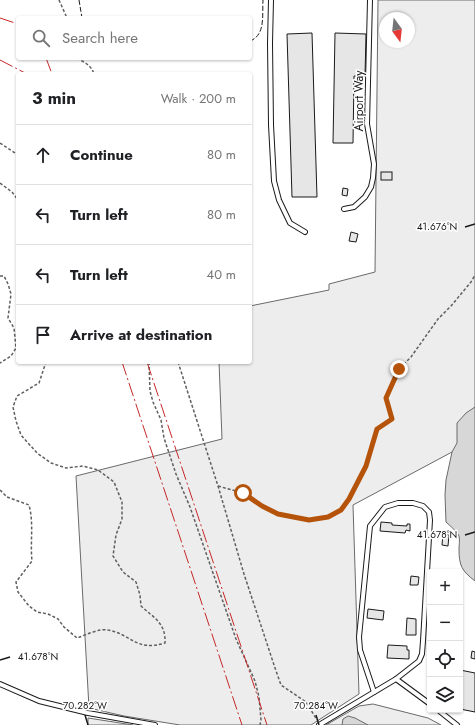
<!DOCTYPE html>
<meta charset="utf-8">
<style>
body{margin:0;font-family:Jost,sans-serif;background:#f6f6f6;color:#202124}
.controls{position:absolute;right:12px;bottom:12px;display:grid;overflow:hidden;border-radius:4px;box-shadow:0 1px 3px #0004}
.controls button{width:36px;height:36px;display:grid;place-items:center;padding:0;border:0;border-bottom:1px solid #e0e0e0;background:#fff;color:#202124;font:20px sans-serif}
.compass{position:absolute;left:379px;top:12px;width:36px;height:36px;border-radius:50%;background:#fff;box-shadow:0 1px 3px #0004;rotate:165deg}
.stop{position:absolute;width:12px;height:12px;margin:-9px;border:3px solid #b45309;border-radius:50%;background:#fff}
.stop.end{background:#b45309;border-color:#fff;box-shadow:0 1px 4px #0008}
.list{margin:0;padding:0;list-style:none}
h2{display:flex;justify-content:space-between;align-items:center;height:52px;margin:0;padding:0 16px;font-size:17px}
h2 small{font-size:13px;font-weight:400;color:#757577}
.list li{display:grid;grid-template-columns:26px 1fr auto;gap:12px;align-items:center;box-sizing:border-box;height:60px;padding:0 16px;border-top:1px solid #e0e0e0}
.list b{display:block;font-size:15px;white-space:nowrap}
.list em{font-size:13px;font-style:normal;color:#757577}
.icon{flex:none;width:22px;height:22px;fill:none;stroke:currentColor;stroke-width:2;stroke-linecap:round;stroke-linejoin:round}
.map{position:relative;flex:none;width:475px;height:725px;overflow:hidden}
.search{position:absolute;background:#fff;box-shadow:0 1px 3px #0004;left:16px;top:16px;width:236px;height:44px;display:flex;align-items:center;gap:10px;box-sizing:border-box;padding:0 14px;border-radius:4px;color:#757577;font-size:15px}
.panel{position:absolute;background:#fff;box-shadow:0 1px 3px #0004;left:16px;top:72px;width:236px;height:292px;border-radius:4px}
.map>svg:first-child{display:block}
.green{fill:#ededed;stroke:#6a6a6a;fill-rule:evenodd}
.water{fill:#d7d7d7;stroke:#6a6a6a}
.building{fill:#e6e6e6;stroke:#1a1a1a}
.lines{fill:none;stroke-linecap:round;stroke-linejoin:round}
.service-casing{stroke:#1a1a1a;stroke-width:6}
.path{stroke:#5f5f5f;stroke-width:1.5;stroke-dasharray:3 2;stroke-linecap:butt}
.service{stroke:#fff;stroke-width:4}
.fence{stroke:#1a1a1a;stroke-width:1;stroke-dasharray:5 2;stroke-linecap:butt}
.power{stroke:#c62828;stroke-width:1;stroke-dasharray:14 3 2 3;stroke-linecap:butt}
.route{stroke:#b45309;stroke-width:5}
.ticks{fill:none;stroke:#1a1a1a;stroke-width:1.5}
.labels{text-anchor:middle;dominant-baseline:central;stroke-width:3;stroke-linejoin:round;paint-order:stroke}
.street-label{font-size:12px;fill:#1a1a1a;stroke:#fff}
.ticks-label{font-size:10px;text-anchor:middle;fill:#1a1a1a;stroke:#fff;stroke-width:3;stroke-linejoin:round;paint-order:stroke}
</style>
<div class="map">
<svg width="475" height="725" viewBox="0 0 475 725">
<rect width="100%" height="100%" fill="#fff"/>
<g class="green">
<path d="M378,0h97v442l-23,10 -99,53 6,189 -48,31h-131l-56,-9 -35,-8 -13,-232 146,-37 -3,-77h31v-56l79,-16v-6l46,-12zM385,18h24v24h-24z"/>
<path d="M373,704l55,14 13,7h-115l33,-19z"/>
<path d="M88,718l45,7h-45z"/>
</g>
<g class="water">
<path d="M475,407v174c-13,-10 -16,-15 -16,-32 0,-4 1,-9 0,-13 -3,-6 -9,-10 -13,-14l-1,-27 1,-15 6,-28 5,-9v-20l9,-10z"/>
<path d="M348,716l7,2 13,7h-26l1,-6z"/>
</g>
<g class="building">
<path d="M312,33l5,164h-25l-5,-163z"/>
<path d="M335,33l31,1 -1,42h-11l-1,67h-20z"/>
<rect x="381" y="172" width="11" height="8"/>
<path d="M343,188l5,1 -1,7 -5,-1z"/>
<path d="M351,232l7,2 -2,8 -7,-1z"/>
<path d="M381,522l11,1v2l15,1v-2h3v7l-4,-1 -1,3 -25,-2z"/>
<path d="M443,534l6,1 -1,11 -6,-1z"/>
<path d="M411,576l8,1 -1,8h-8z"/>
<path d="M368,609l16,2 -1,9 -16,-2z"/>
<path d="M407,618l9,1v16h-10z"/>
<path d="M388,645l19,1v4h2v9l-22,-1z"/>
<path d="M472,651l3,1v7l-4,-1z"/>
<path d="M460,670l15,3v39l-15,-3z"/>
</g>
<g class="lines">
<defs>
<g id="service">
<path d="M271,0l-1,43 1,82 3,56 5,19 11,23 15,9"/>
<path d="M344,209l10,-2 11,-10 6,-10 2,-9 1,-14 -7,-40 3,-124"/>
<path d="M0,684l39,17 49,12 67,12"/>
<path d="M374,692l-14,-42 -1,-13 11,-111 15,-19 13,-4h15l10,3 6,6 1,8 -7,121 -1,13 -3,7 -23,18 34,25"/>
<path d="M438,710l19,15"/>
<path d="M319,725l77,-46"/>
</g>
</defs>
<use href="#service" class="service-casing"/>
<g class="path">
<path d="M59,0l8,18"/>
<path d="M77,58c8,5 14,7 17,16"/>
<path d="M0,143l18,12"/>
<path d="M0,183l12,9 6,8"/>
<path d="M0,276h4l4,8 3,10 -3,24 6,10 2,20 -5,8 -11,7"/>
<path d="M149,362l1,29 3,11 8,18 3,18 12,36 14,33 46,132 19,42 4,16 2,23 -1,5"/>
<path d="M178,362l40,124 26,88 31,94 6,17 25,17 11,18"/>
<path d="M218,486l25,7 19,13 16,8 31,6 19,-3 13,-7 8,-11 17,-33 11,-37 15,-10 -6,-21 13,-29 12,-12 27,-38 13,-13 20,-24 4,-7"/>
<path d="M0,490l7,7 22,8c5,18 1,37 3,56l-16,21 2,10 11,14 8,6 11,2 10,5 6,8 13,11c9,-3 22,-10 31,-8 23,4 28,22 57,13 1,-20 -11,-25 -24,-37l-1,-11 -4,-13 -13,-10 -10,-16 3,-21 6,-16v-17l-8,-20 -16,-12 -15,-4 -17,2 -15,-5 -14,-10 -16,-18 -5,-14 -3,-14 4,-11 22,-13 7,-21"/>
</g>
<use href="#service" class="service"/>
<g class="fence">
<path d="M79,0l3,18"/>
<path d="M250,41c16,-6 12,-27 13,-41"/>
</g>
<g class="power">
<path d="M0,18l18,6"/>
<path d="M46,58l6,16"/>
<path d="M0,60l27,14"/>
<path d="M122,362l120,363"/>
<path d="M147,362l120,363"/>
</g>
</g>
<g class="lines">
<path class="route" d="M243,493l19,13 16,8 31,6 19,-3 13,-7 8,-11 17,-33 11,-37 15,-10 -6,-21 13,-29"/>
</g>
<path class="ticks" d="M465,227l10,-3M465,535l10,-3M0,660l10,-3M85,715l3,10M316,715l3,10"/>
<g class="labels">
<g class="street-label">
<text transform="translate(359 101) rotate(-90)">Airport Way</text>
</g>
</g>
<g class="ticks-label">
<text x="437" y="230">41.676°N</text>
<text x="437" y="538">41.678°N</text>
<text x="38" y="660">41.678°N</text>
<text x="85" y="709">70.282°W</text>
<text x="316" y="709">70.284°W</text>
</g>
</svg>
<div class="controls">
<button>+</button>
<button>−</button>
<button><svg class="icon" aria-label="locate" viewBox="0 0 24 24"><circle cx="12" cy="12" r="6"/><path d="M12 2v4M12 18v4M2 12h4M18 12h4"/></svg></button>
<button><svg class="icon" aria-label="layers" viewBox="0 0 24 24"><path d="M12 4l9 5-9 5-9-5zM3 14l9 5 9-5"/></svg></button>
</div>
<svg class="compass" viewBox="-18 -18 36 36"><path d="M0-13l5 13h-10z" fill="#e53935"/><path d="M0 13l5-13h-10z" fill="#757577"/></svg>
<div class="stop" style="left:243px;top:493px"></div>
<div class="stop end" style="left:399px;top:369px"></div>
<div class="search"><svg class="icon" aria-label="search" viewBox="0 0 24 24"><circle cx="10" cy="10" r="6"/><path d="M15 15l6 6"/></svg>Search here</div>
<section class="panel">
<h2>3 min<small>Walk · 200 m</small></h2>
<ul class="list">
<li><svg class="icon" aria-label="ahead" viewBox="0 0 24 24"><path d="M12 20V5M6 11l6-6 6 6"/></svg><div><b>Continue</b></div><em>80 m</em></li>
<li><svg class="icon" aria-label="left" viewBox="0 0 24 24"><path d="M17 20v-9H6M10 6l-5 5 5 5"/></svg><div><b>Turn left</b></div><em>80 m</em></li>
<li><svg class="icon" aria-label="left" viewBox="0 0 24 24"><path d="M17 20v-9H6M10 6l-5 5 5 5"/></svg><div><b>Turn left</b></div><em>40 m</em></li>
<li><svg class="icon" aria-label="arrive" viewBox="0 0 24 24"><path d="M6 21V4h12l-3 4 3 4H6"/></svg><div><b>Arrive at destination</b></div></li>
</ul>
</section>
</div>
